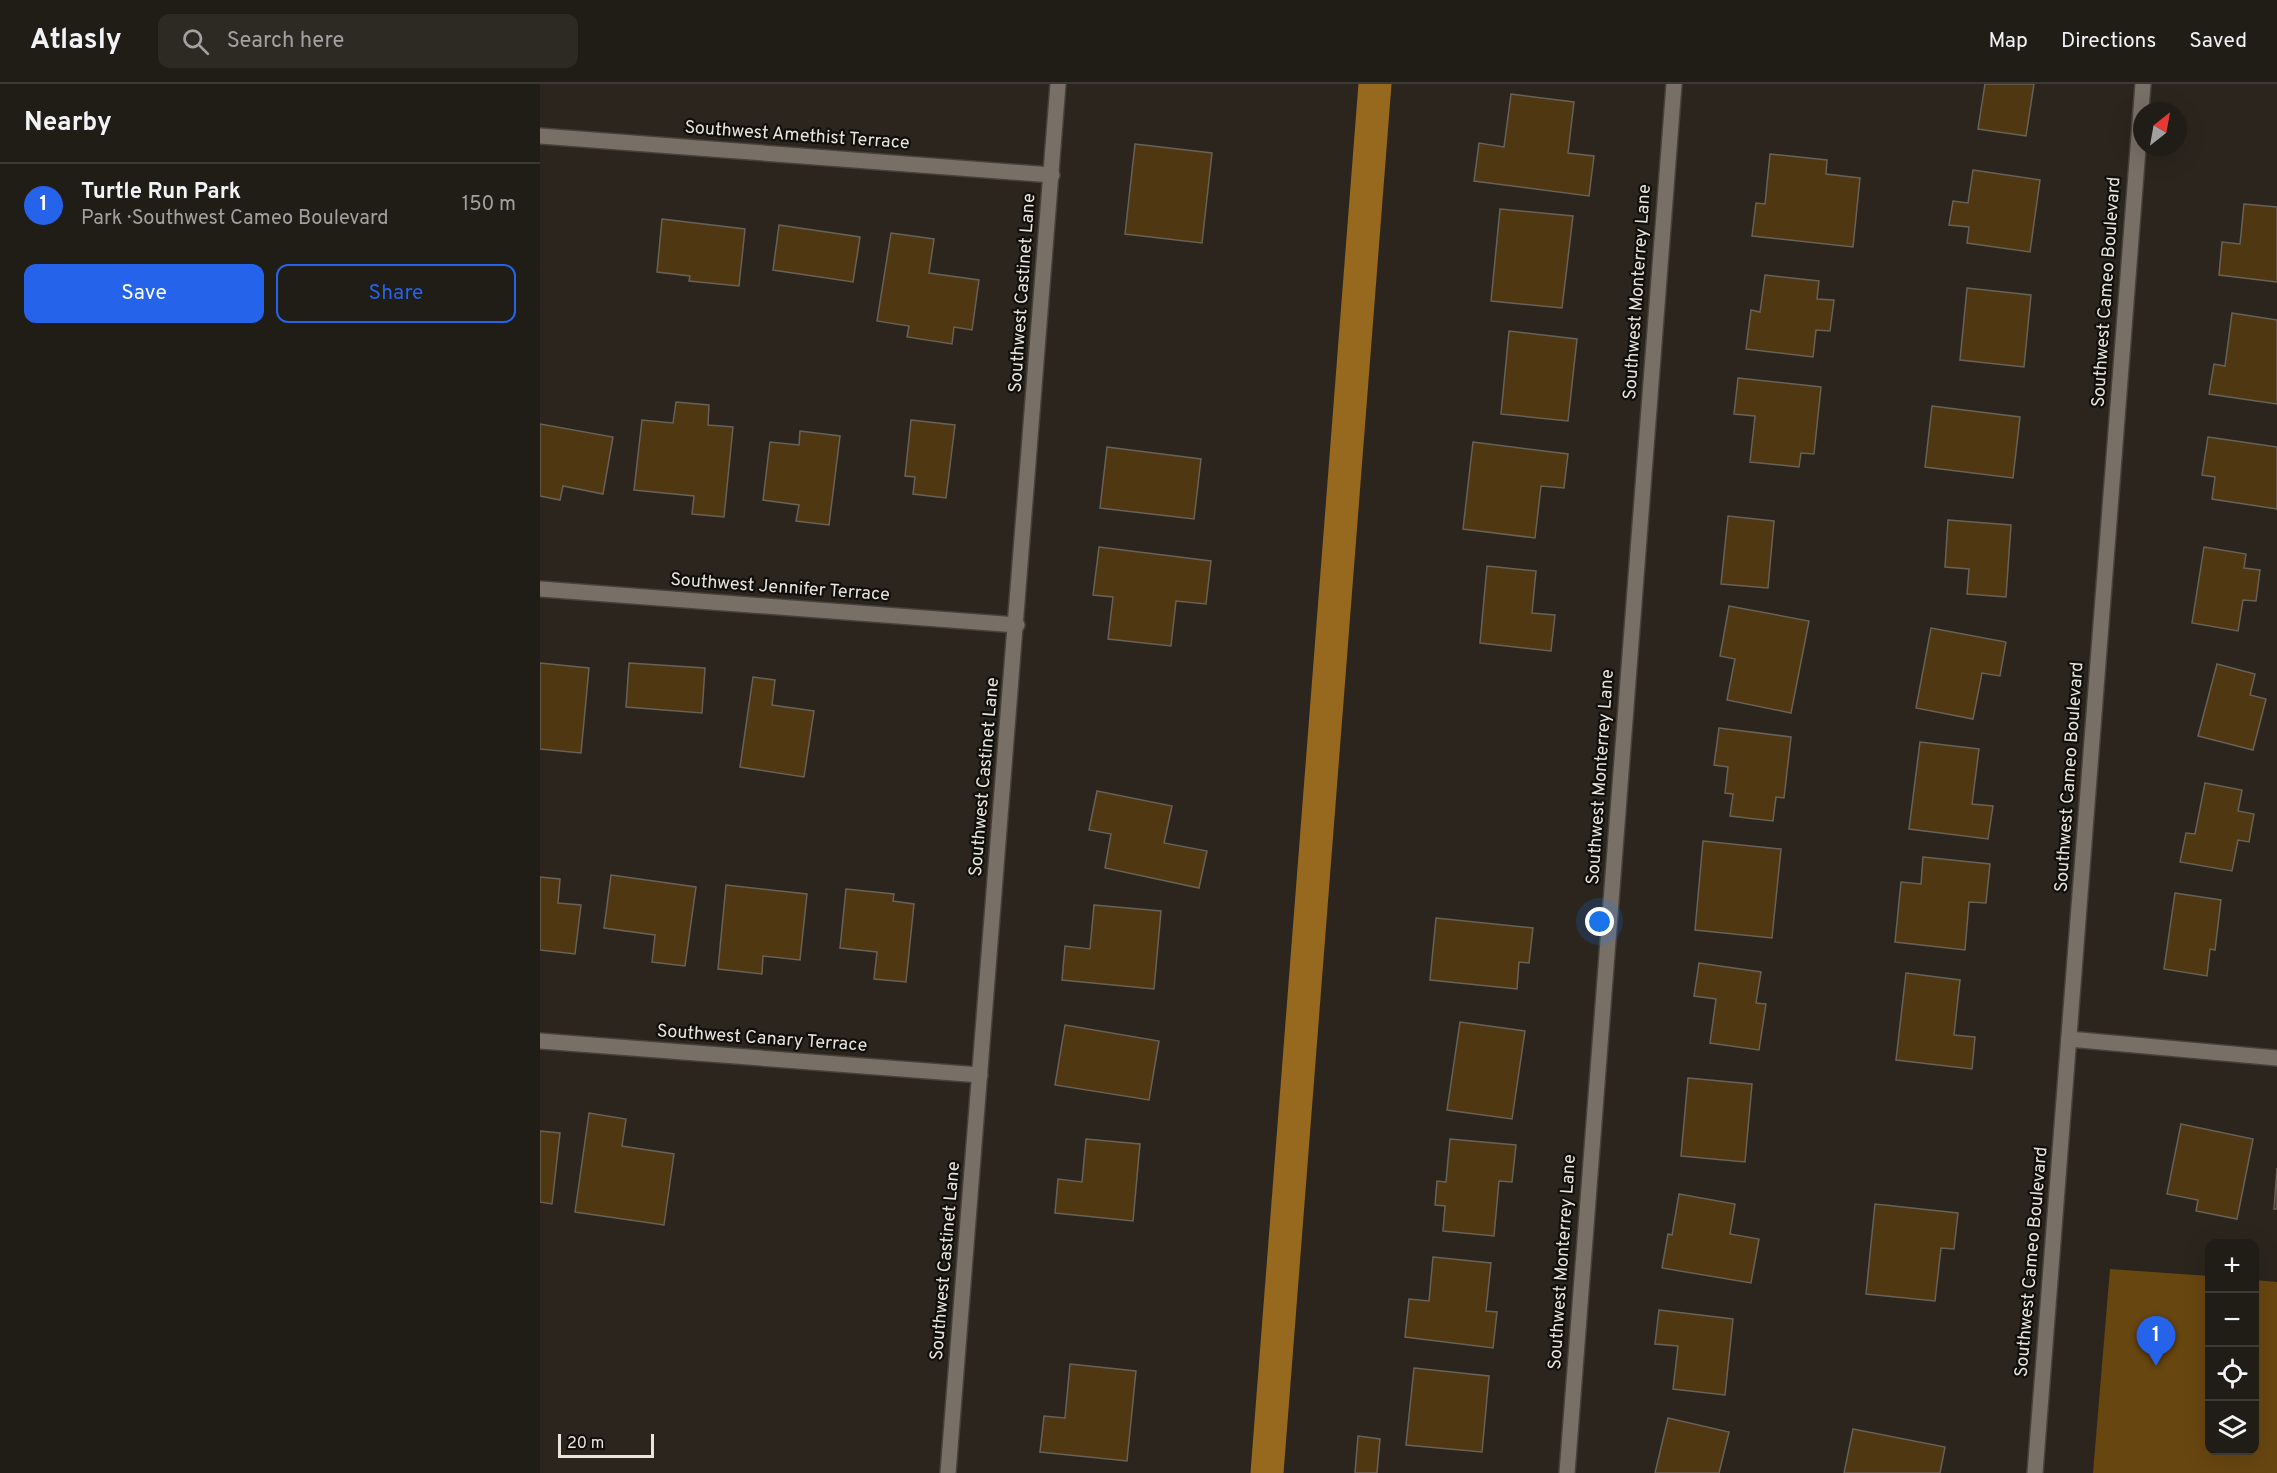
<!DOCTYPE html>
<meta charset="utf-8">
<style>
body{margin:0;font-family:Overpass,sans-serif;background:#2d2923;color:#f1f3f6}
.controls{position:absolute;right:18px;bottom:18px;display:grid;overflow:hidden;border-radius:12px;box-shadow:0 6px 24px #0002}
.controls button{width:54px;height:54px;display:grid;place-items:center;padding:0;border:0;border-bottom:2px solid #3d3a35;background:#201c16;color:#f1f3f6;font:30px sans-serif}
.compass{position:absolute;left:1593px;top:18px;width:54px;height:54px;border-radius:50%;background:#201c16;box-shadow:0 6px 24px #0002;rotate:31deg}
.scale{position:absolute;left:18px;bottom:15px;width:96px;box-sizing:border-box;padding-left:6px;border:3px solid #e8e4de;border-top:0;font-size:16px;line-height:21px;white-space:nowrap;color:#e8e4de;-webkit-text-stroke:4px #110f0b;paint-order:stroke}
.you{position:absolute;left:1060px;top:838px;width:21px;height:21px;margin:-15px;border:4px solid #fff;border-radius:50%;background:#1a73e8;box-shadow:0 0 0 9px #1a73e833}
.badge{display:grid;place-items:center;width:39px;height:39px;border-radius:50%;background:#2563eb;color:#fff;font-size:20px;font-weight:700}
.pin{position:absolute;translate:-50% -50px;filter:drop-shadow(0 2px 3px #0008)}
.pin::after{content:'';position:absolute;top:32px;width:21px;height:18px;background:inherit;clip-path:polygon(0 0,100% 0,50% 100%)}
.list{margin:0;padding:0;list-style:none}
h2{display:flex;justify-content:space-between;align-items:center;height:78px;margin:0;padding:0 24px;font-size:26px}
h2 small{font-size:20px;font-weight:400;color:#a2a1a1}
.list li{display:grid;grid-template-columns:39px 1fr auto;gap:18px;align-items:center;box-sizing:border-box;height:84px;padding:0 24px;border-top:2px solid #3d3a35}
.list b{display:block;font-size:22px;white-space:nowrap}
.list p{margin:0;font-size:20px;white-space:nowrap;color:#a2a1a1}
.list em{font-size:20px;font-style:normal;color:#a2a1a1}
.actions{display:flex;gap:12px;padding:18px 24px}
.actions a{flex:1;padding:14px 0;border:2px solid #2563eb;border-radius:12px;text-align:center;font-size:21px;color:#2563eb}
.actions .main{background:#2563eb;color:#fff}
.icon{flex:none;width:33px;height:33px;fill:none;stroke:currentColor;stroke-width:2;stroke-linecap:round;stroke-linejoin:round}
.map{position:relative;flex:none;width:1737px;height:1389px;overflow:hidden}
header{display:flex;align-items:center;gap:36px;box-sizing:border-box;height:84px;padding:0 30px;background:#201c16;border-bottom:2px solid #3d3a35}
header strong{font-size:28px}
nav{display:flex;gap:33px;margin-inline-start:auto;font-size:21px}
.search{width:420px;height:54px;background:#2d2923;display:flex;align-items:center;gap:15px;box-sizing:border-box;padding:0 21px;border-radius:12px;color:#a2a1a1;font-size:22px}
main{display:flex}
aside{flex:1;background:#201c16}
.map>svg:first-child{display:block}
.green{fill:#684610}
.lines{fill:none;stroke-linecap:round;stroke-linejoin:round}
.canal{stroke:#97691f;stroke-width:33}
.building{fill:#4f3711;stroke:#686158;stroke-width:1.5}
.minor-casing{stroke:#46413b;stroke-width:18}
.minor{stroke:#787067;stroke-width:15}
.labels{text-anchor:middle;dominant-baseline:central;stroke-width:4.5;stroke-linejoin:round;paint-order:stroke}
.street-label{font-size:18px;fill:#e8e4de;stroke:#110f0b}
</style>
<header>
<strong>Atlasly</strong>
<div class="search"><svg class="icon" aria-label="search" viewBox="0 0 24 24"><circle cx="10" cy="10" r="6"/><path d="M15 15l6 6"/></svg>Search here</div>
<nav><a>Map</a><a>Directions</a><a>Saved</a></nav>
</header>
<main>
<aside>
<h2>Nearby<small></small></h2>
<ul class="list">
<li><span class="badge">1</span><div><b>Turtle Run Park</b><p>Park · Southwest Cameo Boulevard</p></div><em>150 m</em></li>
</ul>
<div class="actions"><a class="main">Save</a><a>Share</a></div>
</aside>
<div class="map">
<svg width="1737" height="1389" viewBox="0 0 1737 1389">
<rect width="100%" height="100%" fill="#2b251d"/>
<path class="green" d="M1570,1185l99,7 1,174h44l1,-170 22,2v191h-184z"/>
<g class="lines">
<path class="canal" d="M727,1389l108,-1389"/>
</g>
<g class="building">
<path d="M1445,0h49l-8,52 -48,-7z"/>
<path d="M971,10l63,8 -6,51 26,3 -5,40 -115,-15 5,-38 25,4z"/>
<path d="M595,60l77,9 -10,90 -77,-9z"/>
<path d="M1230,70l57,6 -1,14 34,4 -7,69 -101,-11 4,-33 9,1z"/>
<path d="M1433,86l67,10 -10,72 -63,-9 2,-16 -20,-2 4,-24 15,2z"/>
<path d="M1704,120l33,3v75l-58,-7 3,-33 18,2z"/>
<path d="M960,125l73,7 -11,92 -71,-7z"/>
<path d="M122,135l83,10 -6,57 -50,-5 1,-5 -33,-4z"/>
<path d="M239,141l81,12 -7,45 -80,-12z"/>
<path d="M351,149l43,6 -5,34 50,7 -7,50 -18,-3 -2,17 -45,-7 2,-11 -32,-5z"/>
<path d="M1225,191l54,6 -2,18 17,1 -4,31 -14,-1 -3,27 -67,-8 5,-39 9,2z"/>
<path d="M1427,204l64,7 -7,72 -64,-7z"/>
<path d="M1692,229l45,7v84l-68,-10 5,-30 11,2z"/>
<path d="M969,247l68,8 -9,82 -67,-7z"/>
<path d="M1198,294l83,9 -7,67 -13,-1 -2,14 -49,-5 5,-46 -21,-2z"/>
<path d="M136,318l33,3 -1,20 25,2 -9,90 -32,-3 2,-18 -60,-6 8,-70 31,3z"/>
<path d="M1392,322l88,11 -7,61 -88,-11z"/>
<path d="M371,336l44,5 -9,73 -33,-4 2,-17 -10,-1z"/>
<path d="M0,340l73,13 -10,57 -40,-8 -3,14 -20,-4z"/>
<path d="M260,347l40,5 -11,89 -33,-4 3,-16 -36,-5 7,-58 29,3z"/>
<path d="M1668,353l69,10v62l-65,-10 3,-22 -13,-2z"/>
<path d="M933,358l95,12 -4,34 -23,-2 -6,52 -72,-9z"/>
<path d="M567,363l94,12 -7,60 -94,-11z"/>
<path d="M1188,432l46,5 -6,67 -47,-4z"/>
<path d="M1408,436l63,5 -5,72 -39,-3 2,-25 -24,-2z"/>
<path d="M559,463l112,14 -5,43 -30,-3 -5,45 -63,-7 5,-42 -20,-2z"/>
<path d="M1664,463l42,7 -2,14 16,2 -4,31 -13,-1 -5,31 -46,-8z"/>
<path d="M947,482l49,5 -4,42 23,2 -4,36 -71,-8z"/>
<path d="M1189,522l80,15 -18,92 -64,-13 8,-41 -15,-3z"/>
<path d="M1391,544l75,14 -6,34 -18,-3 -9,46 -57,-11z"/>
<path d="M0,579l49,5 -8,85 -41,-4z"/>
<path d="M89,579l76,5 -3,45 -76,-6z"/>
<path d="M1677,580l38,10 -5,21 16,4 -13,51 -55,-14z"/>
<path d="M213,593l22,3 -3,25 42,6 -10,66 -64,-10z"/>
<path d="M1179,644l72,9 -7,61 -8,-1 -3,24 -43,-5 3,-22 -8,-1 3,-26 -14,-2z"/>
<path d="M1380,658l59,7 -7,55 21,2 -5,33 -79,-10z"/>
<path d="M1665,699l37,7 -4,21 16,3 -5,28 -11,-2 -6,31 -52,-9 6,-29 9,1z"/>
<path d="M557,707l75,15 -8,37 43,8 -8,37 -94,-20 6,-34 -22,-4z"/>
<path d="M1163,757l78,8 -9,89 -77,-8z"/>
<path d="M1383,773l67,7 -4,39 -17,-1 -4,48 -70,-8 6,-60 20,2z"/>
<path d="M71,791l85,12 -11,79 -33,-4 3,-27 -51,-7z"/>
<path d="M0,793l20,2 -2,24 23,2 -6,49 -35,-4z"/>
<path d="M186,801l81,9 -7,66 -37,-4 -1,18 -44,-5z"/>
<path d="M306,805l48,5 -1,7 21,3 -8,78 -32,-3 3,-27 -37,-4z"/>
<path d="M1635,809l46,7 -6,50 -5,-1 -3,27 -43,-7z"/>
<path d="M554,821l67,6 -7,78 -92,-9 3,-34 25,3z"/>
<path d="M896,834l97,10 -4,35 -10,-1 -2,27 -87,-9z"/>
<path d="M1159,879l62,9 -5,31 10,1 -7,46 -49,-7 6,-44 -22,-3z"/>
<path d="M1366,889l54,7 -6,55 21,2 -3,32 -76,-9z"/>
<path d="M920,938l65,9 -13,88 -65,-9z"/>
<path d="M525,941l94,16 -10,59 -94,-15z"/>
<path d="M1148,994l64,6 -7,78 -64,-6z"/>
<path d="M49,1029l37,6 -4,27 52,8 -10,71 -89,-13z"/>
<path d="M1641,1040l72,15 -16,80 -41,-8 2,-11 -31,-6z"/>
<path d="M0,1047l20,2 -8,71 -12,-2z"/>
<path d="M546,1055l54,5 -7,77 -78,-8 3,-34 24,3z"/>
<path d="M910,1055l66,6 -4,37 -13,-1 -5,55 -51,-5 2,-25 -10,-1 2,-24 9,1z"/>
<path d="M1737,1084v41h-3z"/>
<path d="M1139,1110l56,10 -5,30 29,5 -8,44 -89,-15 6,-34 4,1z"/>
<path d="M1335,1120l83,9 -4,36 -13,-1 -6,53 -69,-7z"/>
<path d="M893,1173l58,6 -5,48 11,1 -4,36 -88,-11 4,-38 20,2z"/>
<path d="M1119,1226l74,9 -8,76 -52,-6 5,-43 -23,-2z"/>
<path d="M530,1280l66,7 -9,90 -87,-9 4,-36 21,2z"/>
<path d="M874,1284l75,8 -7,76 -76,-7z"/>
<path d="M1128,1334l61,14 -10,41h-64z"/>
<path d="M1313,1345l92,18 -5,26h-96z"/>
<path d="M818,1352l22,3 -3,34h-22z"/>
</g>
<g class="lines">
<defs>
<g id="minor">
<path d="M0,52l512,39"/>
<path d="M0,505l477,36"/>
<path d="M1529,955l208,19"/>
<path d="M0,957l440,34"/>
<path d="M408,1389l110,-1389"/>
<path d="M1027,1389l107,-1389"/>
<path d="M1495,1389l108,-1389"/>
</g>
</defs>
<use href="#minor" class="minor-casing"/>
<use href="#minor" class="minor"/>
</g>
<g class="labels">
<g class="street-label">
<text transform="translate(257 52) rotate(4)">Southwest Amethist Terrace</text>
<text transform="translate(1098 208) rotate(-86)">Southwest Monterrey Lane</text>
<text transform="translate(1567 208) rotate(-86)">Southwest Cameo Boulevard</text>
<text transform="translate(483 209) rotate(-86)">Southwest Castinet Lane</text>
<text transform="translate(240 504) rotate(4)">Southwest Jennifer Terrace</text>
<text transform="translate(445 693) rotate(-85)">Southwest Castinet Lane</text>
<text transform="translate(1061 693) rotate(-86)">Southwest Monterrey Lane</text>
<text transform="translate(1530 693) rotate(-86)">Southwest Cameo Boulevard</text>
<text transform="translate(222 955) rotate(4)">Southwest Canary Terrace</text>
<text transform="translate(406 1177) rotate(-85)">Southwest Castinet Lane</text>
<text transform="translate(1023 1178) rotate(-86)">Southwest Monterrey Lane</text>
<text transform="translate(1492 1178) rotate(-85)">Southwest Cameo Boulevard</text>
</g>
</g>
</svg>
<div class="controls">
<button>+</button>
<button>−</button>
<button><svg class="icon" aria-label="locate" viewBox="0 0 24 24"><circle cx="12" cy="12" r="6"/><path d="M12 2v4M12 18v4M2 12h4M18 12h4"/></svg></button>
<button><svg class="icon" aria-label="layers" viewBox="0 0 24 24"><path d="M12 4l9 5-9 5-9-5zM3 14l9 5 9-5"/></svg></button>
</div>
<svg class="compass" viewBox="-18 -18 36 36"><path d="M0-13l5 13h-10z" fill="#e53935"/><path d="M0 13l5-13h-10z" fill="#a2a1a1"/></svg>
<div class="scale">20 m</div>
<div class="you"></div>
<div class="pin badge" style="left:1616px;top:1282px">1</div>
</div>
</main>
